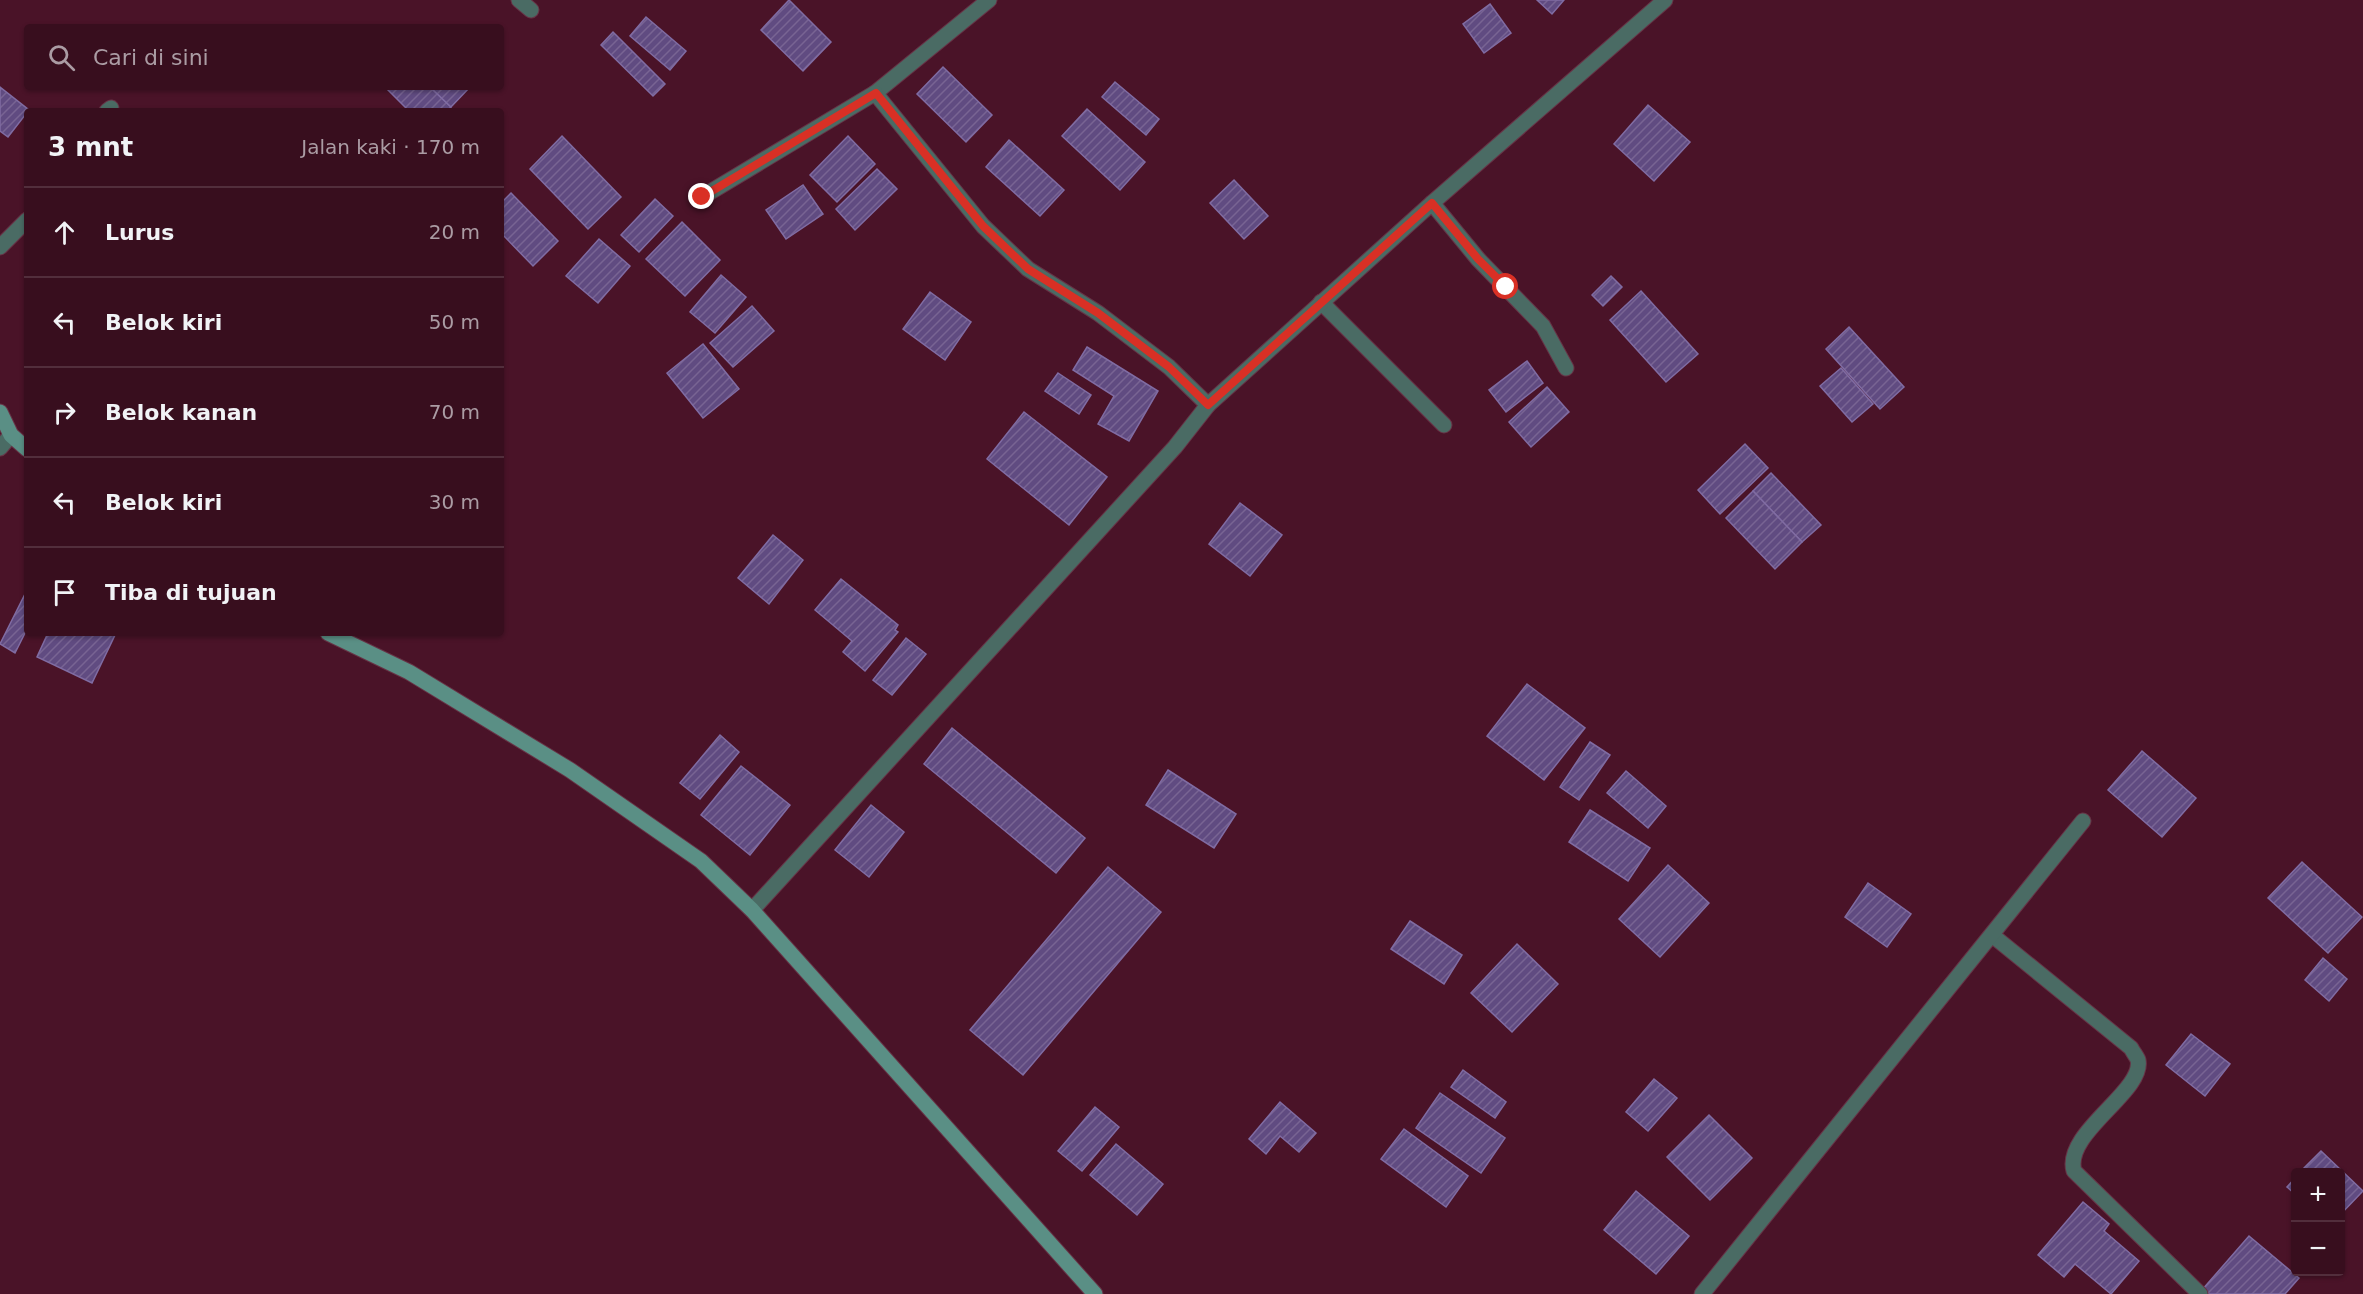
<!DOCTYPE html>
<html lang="id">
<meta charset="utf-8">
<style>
body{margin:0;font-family:"DejaVu Sans",sans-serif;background:#431c2b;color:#f1f3f6}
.controls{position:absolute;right:18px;bottom:18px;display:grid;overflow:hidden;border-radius:6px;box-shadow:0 2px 4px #0004}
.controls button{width:54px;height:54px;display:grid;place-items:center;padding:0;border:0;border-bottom:2px solid #522e3c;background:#380e1e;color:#f1f3f6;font:30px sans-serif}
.stop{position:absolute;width:18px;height:18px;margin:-14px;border:4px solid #d93025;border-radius:50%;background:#fff}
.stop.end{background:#d93025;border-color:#fff;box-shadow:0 2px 6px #0008}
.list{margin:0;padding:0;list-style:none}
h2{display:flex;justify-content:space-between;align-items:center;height:78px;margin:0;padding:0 24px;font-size:26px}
h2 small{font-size:20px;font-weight:400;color:#ab9ca4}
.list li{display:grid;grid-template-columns:39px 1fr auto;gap:18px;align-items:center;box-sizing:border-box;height:90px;padding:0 24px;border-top:2px solid #522e3c}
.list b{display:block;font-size:22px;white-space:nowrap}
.list em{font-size:20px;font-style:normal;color:#ab9ca4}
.icon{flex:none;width:33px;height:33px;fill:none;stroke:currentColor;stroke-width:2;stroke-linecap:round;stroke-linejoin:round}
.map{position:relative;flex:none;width:2363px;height:1294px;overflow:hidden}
.search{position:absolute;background:#380e1e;box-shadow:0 2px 4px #0004;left:24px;top:24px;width:480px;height:66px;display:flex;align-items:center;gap:15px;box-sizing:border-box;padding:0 21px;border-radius:6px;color:#ab9ca4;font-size:22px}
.panel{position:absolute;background:#380e1e;box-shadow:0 2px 4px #0004;left:24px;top:108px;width:480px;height:528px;border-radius:6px}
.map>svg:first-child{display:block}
.building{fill:url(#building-hatch);stroke:#806ca3;stroke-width:1.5}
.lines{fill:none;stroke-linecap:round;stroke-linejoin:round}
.street-casing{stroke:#673346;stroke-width:17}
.secondary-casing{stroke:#673346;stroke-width:17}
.street{stroke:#4a6b64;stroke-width:15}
.secondary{stroke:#5a8f85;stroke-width:15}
.route{stroke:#d93025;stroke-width:8}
</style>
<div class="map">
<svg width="2363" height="1294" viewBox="0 0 2363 1294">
<defs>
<pattern id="building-hatch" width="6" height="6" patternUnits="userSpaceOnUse" patternTransform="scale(1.5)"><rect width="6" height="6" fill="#604b81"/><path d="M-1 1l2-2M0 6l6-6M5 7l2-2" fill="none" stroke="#786493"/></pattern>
</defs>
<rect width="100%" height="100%" fill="#4a1328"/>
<g class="building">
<path d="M789,0l42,42 -28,29 -42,-41z"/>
<path d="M1537,0h27l-12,14z"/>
<path d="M1490,4l21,29 -27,20 -21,-29z"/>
<path d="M646,17l40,34 -16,19 -40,-34z"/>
<path d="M613,32l52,52 -12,12 -52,-51z"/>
<path d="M943,67l49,48 -26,27 -49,-48z"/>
<path d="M1115,82l44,37 -13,16 -44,-38z"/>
<path d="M0,87l29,23 -21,27 -8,-6z"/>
<path d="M391,87h39l21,20 -4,4h-38l-21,-21z"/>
<path d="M430,87h40l-19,20z"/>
<path d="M1648,105l42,37 -36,39 -40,-37z"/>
<path d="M1087,109l58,53 -25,28 -58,-54z"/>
<path d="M562,136l59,61 -33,32 -58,-60z"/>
<path d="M848,136l27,28 -38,38 -27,-27z"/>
<path d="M1009,140l55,50 -24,26 -54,-49z"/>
<path d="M877,169l20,20 -42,41 -19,-21z"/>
<path d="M1234,180l34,36 -24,23 -34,-36z"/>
<path d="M803,185l20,29 -37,25 -20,-29z"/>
<path d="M511,193l47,48 -25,25 -32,-33v-30z"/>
<path d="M655,199l18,17 -34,36 -18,-17z"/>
<path d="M682,222l38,38 -35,36 -39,-37z"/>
<path d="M599,239l31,27 -32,37 -32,-27z"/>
<path d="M721,275l25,22 -31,36 -25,-21z"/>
<path d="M1611,276l11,11 -19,19 -11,-11z"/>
<path d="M1641,291l57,63 -32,28 -56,-62z"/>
<path d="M930,292l41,30 -26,38 -42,-31z"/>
<path d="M752,306l22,25 -41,36 -23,-24z"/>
<path d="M1849,327l55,60 -24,22 -54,-60z"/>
<path d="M703,344l36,45 -36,29 -36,-45z"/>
<path d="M1087,347l71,44 -29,50 -31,-17 16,-28 -41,-26z"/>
<path d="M1527,361l16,22 -37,29 -17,-22z"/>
<path d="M1841,368l32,36 -21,18 -32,-36z"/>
<path d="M1058,373l33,22 -12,19 -34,-23z"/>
<path d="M1547,387l22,25 -38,35 -22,-25z"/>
<path d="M1024,412l83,65 -38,48 -82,-66z"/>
<path d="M1745,444l23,24 -48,46 -22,-24z"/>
<path d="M1771,473l50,52 -19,17 -49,-51z"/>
<path d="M1753,491l49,51 -27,27 -49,-51z"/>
<path d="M1240,503l42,32 -32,41 -41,-32z"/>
<path d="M773,535l30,25 -34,44 -31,-26z"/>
<path d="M841,579l57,46 -3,5 3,2 -33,39 -22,-19 9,-11 -37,-31z"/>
<path d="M27,590v39l-12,24 -15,-9z"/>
<path d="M48,633h68l-24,50 -55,-26z"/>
<path d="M906,638l20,16 -34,41 -19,-15z"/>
<path d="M1527,684l58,44 -41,52 -57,-44z"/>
<path d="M952,728l133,110 -29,35 -132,-109z"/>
<path d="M720,735l19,17 -39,47 -20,-16z"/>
<path d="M1590,742l20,13 -31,45 -19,-13z"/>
<path d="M2142,751l54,47 -34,39 -54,-47z"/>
<path d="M741,766l49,39 -40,50 -49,-40z"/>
<path d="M1168,770l68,44 -22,34 -68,-43z"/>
<path d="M1626,771l40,35 -18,22 -41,-35z"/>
<path d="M871,805l33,27 -35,45 -34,-27z"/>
<path d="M1590,810l60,38 -22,33 -59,-39z"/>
<path d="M2302,862l60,55 -34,36 -60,-55z"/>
<path d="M1668,865l41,38 -49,54 -41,-38z"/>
<path d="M1108,867l53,45 -138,163 -53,-45z"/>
<path d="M1868,883l43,31 -24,33 -42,-30z"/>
<path d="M1410,921l52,34 -18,29 -53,-35z"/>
<path d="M1517,944l41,40 -46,48 -41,-39z"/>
<path d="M2323,958l24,21 -18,22 -24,-21z"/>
<path d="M2191,1034l39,30 -25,32 -39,-31z"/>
<path d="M1463,1070l43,32 -11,16 -44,-31z"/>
<path d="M1654,1079l23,19 -29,33 -22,-19z"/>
<path d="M1440,1093l65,45 -24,35 -65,-45z"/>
<path d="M1280,1102l36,31 -17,19 -19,-16 -14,18 -17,-15z"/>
<path d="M1095,1107l24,20 -37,44 -24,-20z"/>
<path d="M1709,1115l43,43 -42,42 -43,-43z"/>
<path d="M1404,1129l64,47 -22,31 -65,-48z"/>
<path d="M1116,1144l47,40 -26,31 -47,-40z"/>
<path d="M2321,1151l42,40 -23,24v-43h-40z"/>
<path d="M2296,1177v18l-9,-8z"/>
<path d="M1636,1191l53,45 -33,38 -52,-44z"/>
<path d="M2083,1202l26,22 -5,7 35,30 -28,33 -36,-30 -11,13 -26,-22z"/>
<path d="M2249,1236l50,42 -14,16h-78l-5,-4z"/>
</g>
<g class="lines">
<defs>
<g id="street">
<path d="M519,0l12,10"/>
<path d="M989,0l-114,93 108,133 45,43 70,44 71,54 39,38"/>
<path d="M107,111l4,-3"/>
<path d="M702,197l173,-104"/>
<path d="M1432,203l46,56 65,67 23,42"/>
<path d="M0,247l27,-27"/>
<path d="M1321,302l123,123"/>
<path d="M0,448l11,-13"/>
<path d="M752,910l423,-463 33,-42 224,-202 233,-203"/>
<path d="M1992,935l139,113c2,4 6,9 7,12 7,31 -75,73 -64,111l126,123"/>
<path d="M1702,1294l381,-473"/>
</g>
<g id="secondary">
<path d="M0,412l11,23 16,14"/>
<path d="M328,633l81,39 161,98 131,91 51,49 343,384"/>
</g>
</defs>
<use href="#street" class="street-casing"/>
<use href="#secondary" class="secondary-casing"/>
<use href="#street" class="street"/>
<use href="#secondary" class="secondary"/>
</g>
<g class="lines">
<path class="route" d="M702,197l174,-104 107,133 45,43 70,44 71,54 39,38 224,-202 46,56 28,28"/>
</g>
</svg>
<div class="controls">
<button>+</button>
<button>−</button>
</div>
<div class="stop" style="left:1506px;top:287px"></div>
<div class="stop end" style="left:702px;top:197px"></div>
<div class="search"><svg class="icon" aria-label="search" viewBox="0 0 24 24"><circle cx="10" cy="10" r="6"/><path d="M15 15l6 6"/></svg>Cari di sini</div>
<section class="panel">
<h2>3 mnt<small>Jalan kaki · 170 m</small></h2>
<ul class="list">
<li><svg class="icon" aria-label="ahead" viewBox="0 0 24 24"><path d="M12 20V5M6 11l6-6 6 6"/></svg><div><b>Lurus</b></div><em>20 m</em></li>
<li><svg class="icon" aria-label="left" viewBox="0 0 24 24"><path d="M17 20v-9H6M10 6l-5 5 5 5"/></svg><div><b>Belok kiri</b></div><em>50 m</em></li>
<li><svg class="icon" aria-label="right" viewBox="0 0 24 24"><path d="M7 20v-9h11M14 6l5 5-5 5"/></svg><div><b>Belok kanan</b></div><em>70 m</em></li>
<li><svg class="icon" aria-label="left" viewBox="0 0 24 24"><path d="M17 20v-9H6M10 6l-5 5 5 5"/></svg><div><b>Belok kiri</b></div><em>30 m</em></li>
<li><svg class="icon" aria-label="arrive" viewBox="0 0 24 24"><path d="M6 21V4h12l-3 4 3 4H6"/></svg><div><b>Tiba di tujuan</b></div></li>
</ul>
</section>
</div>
